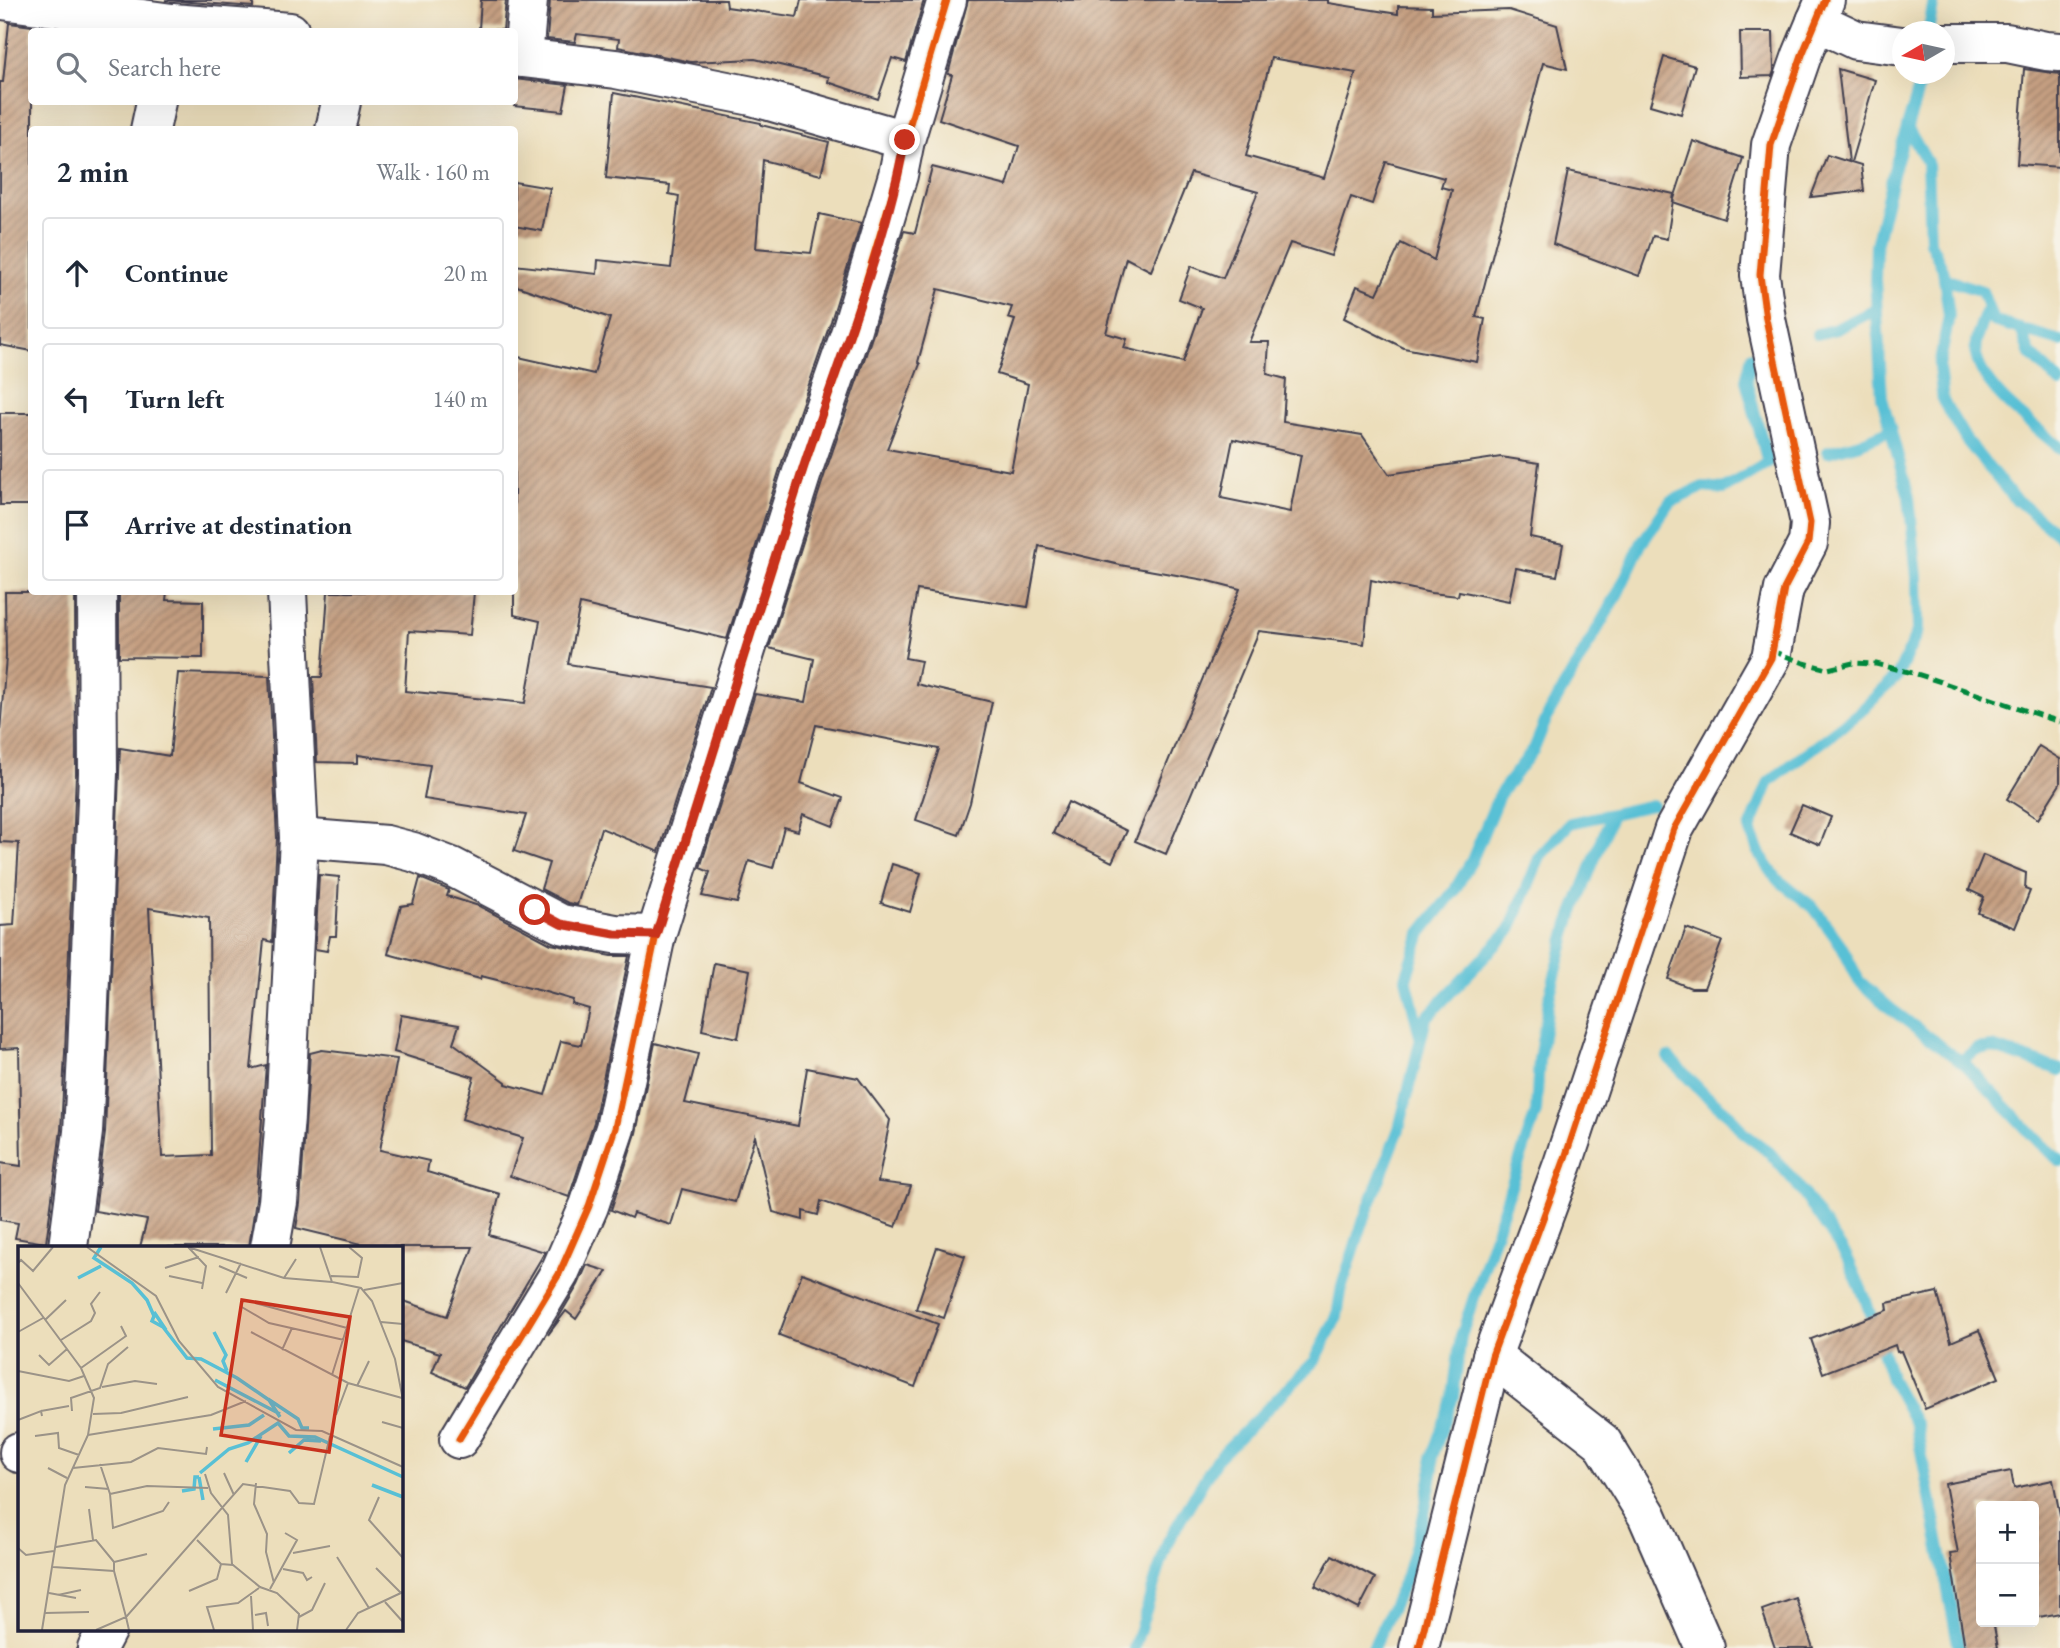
<!DOCTYPE html>
<meta charset="utf-8">
<style>
body{margin:0;font-family:"EB Garamond",serif;background:#f6f6f7;color:#1f2937}
.controls{position:absolute;right:21px;bottom:21px;display:grid;overflow:hidden;border-radius:7px;box-shadow:0 7px 28px #0002}
.controls button{width:63px;height:63px;display:grid;place-items:center;padding:0;border:0;border-bottom:2px solid #e0e1e3;background:#fff;color:#1f2937;font:35px sans-serif}
.compass{position:absolute;left:1892px;top:21px;width:63px;height:63px;border-radius:50%;background:#fff;box-shadow:0 7px 28px #0002;rotate:261deg}
.stop{position:absolute;width:21px;height:21px;margin:-16px;border:5px solid #c8321e;border-radius:50%;background:#fff}
.stop.end{background:#c8321e;border-color:#fff;box-shadow:0 2px 7px #0008}
.list{margin:0;padding:0;list-style:none}
h2{display:flex;justify-content:space-between;align-items:center;height:91px;margin:0;padding:0 28px;font-size:30px}
h2 small{font-size:23px;font-weight:400;color:#747a83}
.list li{display:grid;grid-template-columns:46px 1fr auto;gap:21px;align-items:center;box-sizing:border-box;height:112px;margin:0 14px 14px;padding:0 14px;border:2px solid #e0e1e3;border-radius:7px}
.list b{display:block;font-size:26px;white-space:nowrap}
.list em{font-size:23px;font-style:normal;color:#747a83}
.icon{flex:none;width:38px;height:38px;fill:none;stroke:currentColor;stroke-width:2;stroke-linecap:round;stroke-linejoin:round}
.map{position:relative;flex:none;width:2060px;height:1648px;overflow:hidden}
.search{position:absolute;background:#fff;box-shadow:0 7px 28px #0002;left:28px;top:28px;width:490px;height:77px;display:flex;align-items:center;gap:18px;box-sizing:border-box;padding:0 24px;border-radius:7px;color:#747a83;font-size:26px}
.panel{position:absolute;background:#fff;box-shadow:0 7px 28px #0002;left:28px;top:126px;width:490px;height:469px;border-radius:7px}
.map>svg:first-child{display:block}
.lines{fill:none;stroke-linecap:round;stroke-linejoin:round}
.stream{stroke:#58c0d5;stroke-width:12}
.building{fill:url(#building-hatch);fill-rule:evenodd}
.minor-casing{stroke:#403e4e;stroke-width:42}
.minor{stroke:#fff;stroke-width:38}
.quiet{stroke:#00873e;stroke-width:5;stroke-dasharray:10 5;stroke-linecap:butt}
.cycleway-casing{stroke:#f7f3e8;stroke-width:11}
.cycleway{stroke:#e8590c;stroke-width:7}
.route{stroke:#c8321e;stroke-width:9}
.inset-river{fill:none;stroke:#58c0d5;stroke-width:3.5}
.inset-road{fill:none;stroke:#9b9388;stroke-width:2}
.view{fill:#c8321e;fill-opacity:0.15;stroke:#c8321e;stroke-width:3.5}
.inset-edge{fill:none;stroke:#22223b;stroke-width:3.5}
</style>
<div class="map">
<svg width="2060" height="1648" viewBox="0 0 2060 1648">
<defs>
<pattern id="building-hatch" width="6" height="6" patternUnits="userSpaceOnUse" patternTransform="scale(1.75)"><rect width="6" height="6" fill="#c59f81"/><path d="M-1 1l2-2M0 6l6-6M5 7l2-2" fill="none" stroke="#a0816b"/></pattern>
</defs>
<rect width="100%" height="100%" fill="#f7f3e8"/>
<filter id="ink" filterUnits="userSpaceOnUse"><feTurbulence type="fractalNoise" baseFrequency=".0143" numOctaves="2"/><feDisplacementMap in="SourceGraphic" scale="14" xChannelSelector="R" yChannelSelector="G"/><feConvolveMatrix kernelMatrix="1 2 1 2 8 2 1 2 1" color-interpolation-filters="sRGB"/></filter>
<filter id="wash" filterUnits="userSpaceOnUse"><feTurbulence type="fractalNoise" baseFrequency=".00686" numOctaves="4" result="noise"/><feDisplacementMap in="SourceGraphic" scale="28" xChannelSelector="R" yChannelSelector="G"/><feGaussianBlur stdDeviation="1.57" result="paint"/><feColorMatrix in="noise" values="0 0 0 0 0 0 0 0 0 0 0 0 0 0 0 0 0 1.4 0 .05"/><feComposite in="paint" operator="in"/></filter>
<g filter="url(#wash)">
<rect width="100%" height="100%" fill="#ecdebb"/>
<g class="lines">
<g class="stream">
<path d="M1928,32l6,-32"/>
<path d="M1921,74l-5,24 -22,72 -18,75 -1,35 7,118 27,99 8,80 1,53 -20,45 -38,37 -91,70 -19,47 10,26 17,24 37,29 27,37 18,36 32,28 76,57 73,77 20,18"/>
<path d="M1907,127l20,35 3,80 13,27 6,47 -10,51 4,34 23,39 46,56 48,40"/>
<path d="M1944,279l38,12 11,30 67,20"/>
<path d="M1988,307c-5,14 -15,33 -12,48 8,37 57,69 84,93"/>
<path d="M2021,329l8,23 31,31"/>
<path d="M1817,334l19,-5 41,-20"/>
<path d="M1828,452l32,-9 31,-13"/>
<path d="M1420,1036l-14,-58 15,-45 33,-42 18,-31 27,-65 35,-46 14,-34 70,-122 23,-49 29,-42 33,-15 20,2 45,-26 -22,-83 6,-24"/>
<path d="M1668,1057l36,37 26,21 12,17 27,20 27,31 51,74 18,41 26,81 25,46 43,223"/>
<path d="M1961,1061l16,-12 15,-2 68,23"/>
<path d="M1134,1648l34,-107 48,-81 99,-99 22,-45 5,-30 21,-64 36,-93 27,-111 84,-88 30,-74 30,-33 82,-18"/>
<path d="M1373,1648l34,-73 16,-55 10,-51 -1,-12 21,-60 8,-61 75,-224 3,-52 11,-66 19,-70 43,-110"/>
</g>
</g>
<g id="blocks">
<g class="building">
<path d="M165,0h88v7z"/>
<path d="M481,0h25l-3,30 -24,-1z"/>
<path d="M550,0h176l1,7 70,10 4,-17h123l-18,62 -14,-4 -14,41 -50,-17 1,-5 -74,-18 -64,3 -73,-15 1,-8 -42,-5 -2,8 -28,-3z"/>
<path d="M968,0h360v3l70,11v-8l34,1v6l77,-3 48,15 10,44 -24,-6 -67,254 9,2 -8,43 -73,-14 -60,-30 13,-32 20,8 24,-51 33,17 18,-70 -11,-3 3,-9 -58,-16 -14,42 -21,-7 -20,59 -41,-13 -41,99h20l-2,32 19,5 -3,43 79,13 27,39 112,-17 38,6 -9,74 33,7 -6,32 -41,-8 -7,33 -50,-10 -1,5 -27,-3 -60,-13 -7,64 -105,-13 -93,223 -31,-13 105,-252 -35,-9 -85,-15 -81,-19 -11,61 -111,-17 -12,68 16,3 -5,23 76,18 -22,101 -11,32 -43,-15 23,-71 -123,-24 -15,58 42,15 -10,28 -30,-12 -5,17 -14,-4 -11,41 -24,-7 -12,42 -35,-7 8,-24 -10,-4 55,-174 51,8 8,-43 -45,-11 56,-175 48,-139 31,-103 11,2 17,-66 75,19 12,-40 -80,-27 13,-44 -4,-1zM1271,58l85,15 -32,105 -78,-22zM1191,173l67,19 -35,86 -32,-12 -12,33 23,9 -19,54 -59,-14 3,-9 -21,-6 20,-75 25,13zM938,289l74,18 -4,11 7,2 -18,54 31,10 -17,87 -124,-22 33,-85 -2,-2zM1233,439l68,16 -11,57 -69,-14z"/>
<path d="M9,23l23,3v325l-32,-6v-263h3z"/>
<path d="M1740,32h33l1,39 -2,5 -31,1z"/>
<path d="M1664,57l31,9 -14,48 -31,-9z"/>
<path d="M1838,69l37,11 -24,82 10,3 3,26 -53,6 16,-42 22,7z"/>
<path d="M2024,69l36,5v93l-43,-3z"/>
<path d="M514,79l54,6 -5,26 -49,-5z"/>
<path d="M614,93l147,30v2l68,17 -8,33 -58,-15 -7,88 55,5 8,-39 42,9 -30,98 -48,138 -56,180 -147,-35 -12,60 143,23 -52,165 -58,-24 -24,77 -9,-2 -27,-14 8,-26 -35,-12 12,-36 -102,-16 6,-34 -72,-10v8l-41,-1 -4,-85h9l6,-85h146l-4,43 -61,-4 -4,60 120,12 15,-82 -26,-6v-259l80,18 16,-56 -96,-33v-20l83,9 1,-14 73,8 8,-72 -10,-2 1,-9 -64,-7z"/>
<path d="M1693,141l50,17 -19,61 -51,-17z"/>
<path d="M1568,171l106,23 -7,45 -14,-3 -14,40 -86,-32z"/>
<path d="M514,182l36,6 -8,43 -28,-5z"/>
<rect x="0" y="413" width="32" height="92"/>
<path d="M5,592h70l1,181 -11,280 -4,77 -15,113 -31,-5 3,-15 -18,-3v-57l21,3 -2,-118 -19,1v-123l14,-1 5,-82 -19,-1v-111l6,-74z"/>
<path d="M119,592h48l-1,8 37,1v57l-84,-1z"/>
<path d="M178,673l91,3 8,162 -5,104 -8,-2 -13,129 15,-4 -10,134 -7,48h-109l7,-27 -52,-9 10,-78 15,-385 50,8zM149,908l60,10 2,237 -49,2z"/>
<path d="M2039,746l21,13v25l-22,35 -31,-20z"/>
<path d="M1068,802l59,29 -15,31 -59,-29z"/>
<path d="M1802,805l29,12 -11,28 -30,-13z"/>
<path d="M1983,855l43,18 -1,16 5,2 -15,37 -37,-15 6,-16 -15,-7z"/>
<path d="M892,864l29,9 -11,39 -29,-9z"/>
<path d="M319,875l20,2 -3,59h-6l-3,15 -12,-2z"/>
<path d="M420,878l29,12 -2,6 32,10 72,38 60,12h18l-35,166 -25,75 -59,-21 13,-38 -61,-19 12,-42 -80,-25 7,-37 58,10 -6,18 53,39v2l39,11 16,-54 20,4 8,-36 -17,-5 1,-4 -31,-9 -61,-15 -1,3 -92,-25 13,-48 12,-2z"/>
<path d="M1686,928l36,13 -18,47h-13l-23,-9z"/>
<path d="M714,963l36,7 -12,68 -36,-8z"/>
<path d="M655,1043l43,11 -13,49 113,23 9,-58 51,10 32,42 -12,62 33,4 -15,41 -75,-26 -3,14 -15,-4v9l-30,-8 -18,-76 -20,66 -53,-13 -11,36 -38,-12 -2,5 -20,-8 25,-77z"/>
<path d="M322,1050l75,9 -17,91 49,11 -2,11 73,22 -11,41 56,17 -80,135 -33,-15 8,-19 -39,-12v-41l46,16 26,-69h-99l-78,-19 4,-24 10,-151z"/>
<path d="M937,1247l28,9 -21,62 -28,-9z"/>
<path d="M587,1265l20,6 -31,48 -10,-8 -18,24 30,-50z"/>
<path d="M802,1273l136,51 -23,63 -136,-52z"/>
<path d="M1937,1292l14,50 28,-12 20,48 -74,31 -24,-58 -4,1 -2,-7 -72,28 -12,-34 77,-29 -1,-7z"/>
<path d="M2011,1471l3,17 39,-8 7,35v98l-26,5v-112h-53v116h34l-21,4 4,22h-33l-15,-94 8,-1 -13,-69z"/>
<path d="M1332,1555l43,23 -16,31 -44,-23z"/>
<path d="M1796,1598l17,50h-38l-13,-38z"/>
</g>
</g>
</g>
<g filter="url(#ink)">
<use href="#blocks" fill-opacity="0" stroke="#403e4e" stroke-width="2"/>
<g class="lines">
<defs>
<g id="minor">
<path d="M2,0l170,23 118,9"/>
<path d="M1816,21l40,19 46,6"/>
<path d="M1944,43h63l39,8 14,1"/>
<path d="M514,57l102,12 136,27 153,44"/>
<path d="M523,58l5,-58"/>
<path d="M150,130l6,-28"/>
<path d="M335,130l6,-28"/>
<path d="M299,838l87,7 27,7 39,15 109,57 54,10 41,1"/>
<path d="M68,1247l15,-115 4,-78 11,-281 -1,-181"/>
<path d="M270,1247l8,-45 7,-85 14,-279 -12,-246"/>
<path d="M1492,1356l110,86 45,73 58,133"/>
<path d="M459,1439l100,-165 30,-68 26,-78 41,-193 148,-469 48,-138 46,-153 7,-35 42,-140"/>
<path d="M19,1453v-1"/>
<path d="M97,1648l10,-19"/>
<path d="M1419,1648l73,-292 71,-192 111,-335 97,-171 13,-69 24,-46 2,-20 -44,-204 -6,-44 11,-130 31,-90 23,-55"/>
</g>
</defs>
<use href="#minor" class="minor-casing"/>
<use href="#minor" class="minor"/>
<path class="quiet" d="M1772,651l32,12 24,6 25,-6 23,1 41,10 143,48"/>
<defs>
<g id="cycleway">
<path d="M459,1439l100,-165 30,-68 26,-78 41,-193 148,-469 48,-138 46,-153 7,-35 42,-140"/>
<path d="M1419,1648l73,-292 71,-192 111,-335 97,-171 13,-69 24,-46 2,-20 -44,-204 -6,-44 11,-130 31,-90 23,-55"/>
</g>
</defs>
<use href="#cycleway" class="cycleway-casing"/>
<use href="#cycleway" class="cycleway"/>
</g>
</g>
<g class="lines" filter="url(#ink)">
<path class="route" d="M535,910l26,14 54,10 41,1c49,-155 97,-311 147,-466 35,-109 81,-216 102,-329"/>
</g>
<g transform="translate(18 1246)">
<rect width="385" height="385" fill="#ecdebb"/>
<path class="inset-river" d="M83,1l-7,11 38,25 15,17 7,16 -2,5 11,6 24,31 14,1 36,19 32,22 11,17M60,32l23,-12M136,66l12,18M196,86l12,23 -3,6 4,10M197,134l65,34M250,153l30,20 4,9h7M195,183l36,-4 15,-10M271,207l15,-13 17,1M228,216l15,-26M182,227l29,-24 19,-6 30,-20 11,13 26,1 88,40M181,231l4,23M354,239l31,12M164,245l12,-2 1,-12h4"/>
<path class="inset-road" d="M69,1l69,49 23,45 39,46 78,43 26,1 81,36M170,1l96,31 48,4M170,1l18,19 -4,23M302,1l12,35 29,6 11,13 23,58 8,41M0,17l3,-3 12,11 20,-24M201,20l28,12M147,22l34,-11M151,30l33,7M313,30l27,1 4,-19 -13,-11M266,32l12,-19M0,37l63,85 13,30 -6,37 -23,50 -23,145M346,44l39,-7M208,47l15,-30M237,57l92,25M222,60l29,17 75,17M27,74l21,-20M363,76l22,2M0,86l25,-14M233,86l97,51 54,15M43,94l30,-19 4,-8 -4,-9 9,-12M264,104l10,-22M21,109l10,10 18,-16M63,122l45,-32 -5,-10M0,125l51,10 15,-5M314,129l27,-87M339,140l12,-25M84,141l33,-6 22,3M23,165l28,-5M54,165l-1,-13 29,-10 8,-24 20,-17M75,168l28,-1 67,-16M318,169l12,-32M0,174l23,-9 1,5M364,176l21,6M70,189l123,-20 35,-14M17,190l23,-3 1,15 20,7M82,218l10,30 3,34 50,-17 6,-9M30,222l19,10M55,222l58,-6 27,-14 48,6 1,-7M206,227l10,22M187,228l6,19 17,22 4,49M238,237l-2,21 13,30 -1,18 8,31M67,241l24,2M92,248l37,-8 61,2M361,251l-10,23 34,38M0,258v24M71,263l4,31M179,294l24,24 12,1 27,22 17,6 22,21 -2,16M38,301l40,-7 18,22M0,302l8,7 28,-4M275,307l37,-7M319,311l32,51M35,321l61,4 12,46 -30,13M358,322l25,25M265,323l20,4 4,7 5,-3M96,325v-9l33,-8M252,343l27,-49 -12,-7M171,345l28,-12 4,-15M31,347l27,5M40,349l23,-5M233,350l2,34M367,356l18,20M27,367l44,-1M237,369l11,-2 2,13M281,371l13,-7 13,-27M111,384l-3,-13 117,-133 47,7 9,12 15,1 16,-68M196,384l-7,-23 31,-4 21,-15M328,384l12,-17 45,-21"/>
<path class="view" d="M224,54l108,17 -21,135 -108,-17z"/>
<rect width="385" height="385" class="inset-edge"/>
</g>
</svg>
<div class="controls">
<button>+</button>
<button>−</button>
</div>
<svg class="compass" viewBox="-18 -18 36 36"><path d="M0-13l5 13h-10z" fill="#e53935"/><path d="M0 13l5-13h-10z" fill="#747a83"/></svg>
<div class="stop" style="left:535px;top:910px"></div>
<div class="stop end" style="left:905px;top:140px"></div>
<div class="search"><svg class="icon" aria-label="search" viewBox="0 0 24 24"><circle cx="10" cy="10" r="6"/><path d="M15 15l6 6"/></svg>Search here</div>
<section class="panel">
<h2>2 min<small>Walk · 160 m</small></h2>
<ul class="list">
<li><svg class="icon" aria-label="ahead" viewBox="0 0 24 24"><path d="M12 20V5M6 11l6-6 6 6"/></svg><div><b>Continue</b></div><em>20 m</em></li>
<li><svg class="icon" aria-label="left" viewBox="0 0 24 24"><path d="M17 20v-9H6M10 6l-5 5 5 5"/></svg><div><b>Turn left</b></div><em>140 m</em></li>
<li><svg class="icon" aria-label="arrive" viewBox="0 0 24 24"><path d="M6 21V4h12l-3 4 3 4H6"/></svg><div><b>Arrive at destination</b></div></li>
</ul>
</section>
</div>
